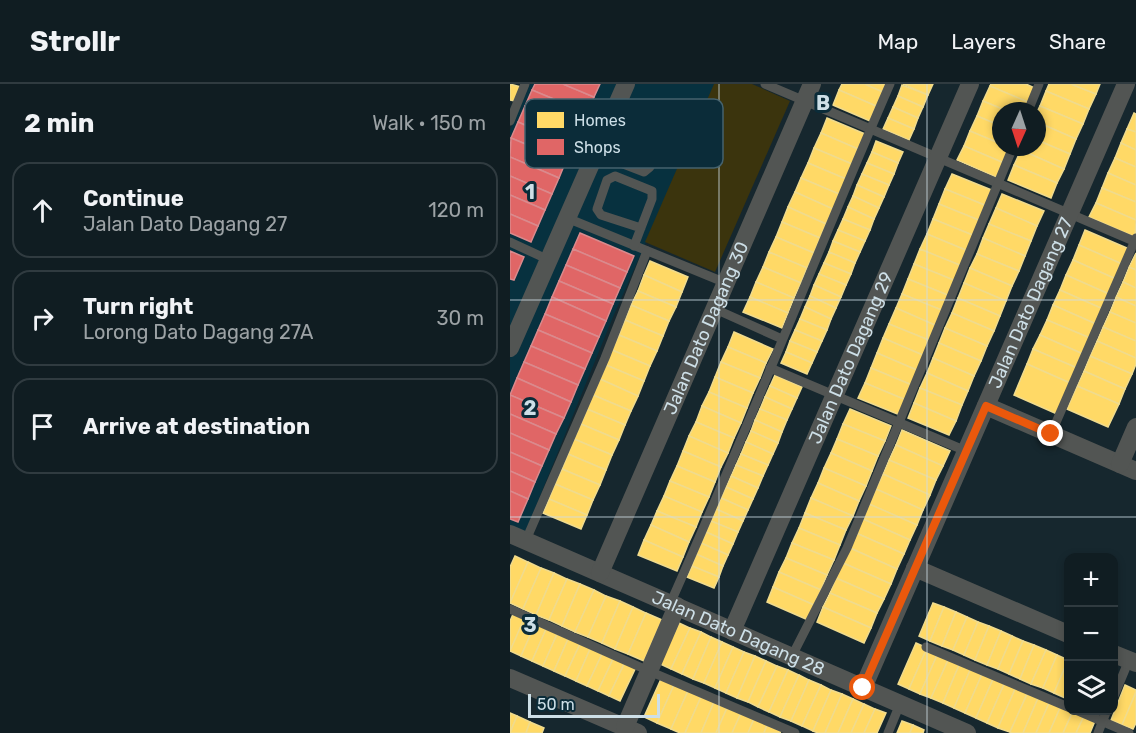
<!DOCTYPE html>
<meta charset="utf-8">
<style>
body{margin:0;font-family:Rubik,sans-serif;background:#19262a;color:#f1f3f6}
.controls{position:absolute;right:18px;bottom:18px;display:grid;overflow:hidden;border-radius:12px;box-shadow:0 3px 9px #0003}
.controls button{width:54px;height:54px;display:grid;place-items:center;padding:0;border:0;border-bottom:2px solid #303b40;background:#101d22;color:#f1f3f6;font:30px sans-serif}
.compass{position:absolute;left:482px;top:18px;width:54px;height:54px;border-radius:50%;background:#101d22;box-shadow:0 3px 9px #0003;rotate:183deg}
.scale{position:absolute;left:18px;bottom:15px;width:132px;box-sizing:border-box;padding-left:6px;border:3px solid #cddfe7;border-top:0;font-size:16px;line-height:21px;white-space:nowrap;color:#cddfe7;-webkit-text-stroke:4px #0b2c39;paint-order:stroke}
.stop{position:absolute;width:18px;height:18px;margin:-14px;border:4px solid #ea580c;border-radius:50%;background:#fff}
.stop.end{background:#ea580c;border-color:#fff;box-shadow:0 2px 6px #0008}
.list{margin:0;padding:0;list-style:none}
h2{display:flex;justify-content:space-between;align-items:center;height:78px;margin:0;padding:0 24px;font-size:26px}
h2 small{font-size:20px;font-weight:400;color:#9ca2a5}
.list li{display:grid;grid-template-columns:39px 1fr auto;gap:18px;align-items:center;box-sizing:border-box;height:96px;margin:0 12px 12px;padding:0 12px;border:2px solid #303b40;border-radius:18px}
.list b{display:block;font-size:22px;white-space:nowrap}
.list p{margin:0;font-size:20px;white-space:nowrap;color:#9ca2a5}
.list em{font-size:20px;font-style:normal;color:#9ca2a5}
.icon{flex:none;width:33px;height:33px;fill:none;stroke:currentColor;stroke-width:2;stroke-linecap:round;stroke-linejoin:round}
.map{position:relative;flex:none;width:626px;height:649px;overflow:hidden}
header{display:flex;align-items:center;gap:36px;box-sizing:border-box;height:84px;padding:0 30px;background:#101d22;border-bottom:2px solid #303b40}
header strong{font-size:28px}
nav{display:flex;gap:33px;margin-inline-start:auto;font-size:21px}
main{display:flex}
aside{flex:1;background:#101d22}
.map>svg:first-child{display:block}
.built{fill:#07313f}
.green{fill:#3b340d}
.homes{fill:#ffd966;stroke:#f0db8d;stroke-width:1.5}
.shops{fill:#e06666;stroke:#da8a8d;stroke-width:1.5}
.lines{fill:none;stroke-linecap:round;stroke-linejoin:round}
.lane{stroke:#525553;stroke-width:9}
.street{stroke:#525553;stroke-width:18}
.route{stroke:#ea580c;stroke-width:8}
.grid{fill:none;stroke:#cddfe7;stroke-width:1.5;stroke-opacity:0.55}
.labels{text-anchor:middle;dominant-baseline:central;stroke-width:6;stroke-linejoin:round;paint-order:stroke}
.street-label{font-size:18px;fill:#cddfe7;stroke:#0b2c39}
.key{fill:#0b2c39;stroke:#45626d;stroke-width:1.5}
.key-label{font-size:16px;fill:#cddfe7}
.grid-label{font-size:20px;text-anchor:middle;font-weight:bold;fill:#cddfe7;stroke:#0b2c39;stroke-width:6;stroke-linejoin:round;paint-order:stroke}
</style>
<header>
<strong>Strollr</strong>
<nav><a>Map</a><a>Layers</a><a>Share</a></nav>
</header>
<main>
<aside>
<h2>2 min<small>Walk · 150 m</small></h2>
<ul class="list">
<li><svg class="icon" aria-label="ahead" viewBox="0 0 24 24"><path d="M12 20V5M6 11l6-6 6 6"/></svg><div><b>Continue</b><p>Jalan Dato Dagang 27</p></div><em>120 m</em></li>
<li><svg class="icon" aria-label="right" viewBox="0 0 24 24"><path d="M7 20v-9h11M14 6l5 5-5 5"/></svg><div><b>Turn right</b><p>Lorong Dato Dagang 27A</p></div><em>30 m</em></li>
<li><svg class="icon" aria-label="arrive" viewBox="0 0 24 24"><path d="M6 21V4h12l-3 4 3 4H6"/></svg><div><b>Arrive at destination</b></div></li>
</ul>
</aside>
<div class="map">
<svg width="626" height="649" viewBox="0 0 626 649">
<rect width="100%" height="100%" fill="#16272e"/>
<path class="built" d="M20,0h186l-103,233 -88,216 -15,-7v-396z"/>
<path class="green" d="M204,0h38l38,17 -75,171 -70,-30z"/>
<g class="homes">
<path d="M0,0l11,3 -7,14 -4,-1z"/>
<path d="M332,0h23l18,8 -7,14 -37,-16z"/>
<path d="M355,0h21l-3,8z"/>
<path d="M393,0h30l-5,11z"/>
<path d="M481,0h35l11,5 -7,14 -40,-17z"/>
<path d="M539,0h22l25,10 -7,15 -43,-18z"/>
<path d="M561,0h29l-4,10z"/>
<path d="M392,1l26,10 -5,12 -25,-11z"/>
<path d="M480,2l40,17 -3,8h-20l-24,-10z"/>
<path d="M329,6l37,16 -6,15 -37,-16z"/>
<path d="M536,7l43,18 -6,15 -43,-18z"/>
<path d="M388,12l25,11 -5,11 -25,-11z"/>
<path d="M473,17l24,10h-6v15l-24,-10z"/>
<path d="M530,22l43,18 -7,15 -39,-17v-10z"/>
<path d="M383,23l25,11 -4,11 -26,-11z"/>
<path d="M624,29l2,1v18l-9,-3z"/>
<path d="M467,32l24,10v18l-31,-13z"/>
<path d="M317,34l38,16 -7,15 -37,-16z"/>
<path d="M378,34l26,11 -5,11 -26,-11z"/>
<path d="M527,38l39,17 -6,15 -33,-14z"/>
<path d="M617,45l9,3v18l-15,-7z"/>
<path d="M460,47l31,13v3h7l-4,16 -40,-17z"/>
<path d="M311,49l37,16 -6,15 -38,-16z"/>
<path d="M527,56l33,14 -6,15 -43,-19 1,-3h15z"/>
<path d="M366,57l27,11 -5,11 -26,-11z"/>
<path d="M611,59l15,7v17l-21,-9z"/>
<path d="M454,62l40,17 -6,15 -41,-18z"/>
<path d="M304,64l38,16 -6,15 -38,-16z"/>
<path d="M511,66l43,19 -7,14 -43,-18z"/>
<path d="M362,68l26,11 -4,11 -27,-11z"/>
<path d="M605,74l21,9v18l-28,-12z"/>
<path d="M298,79l38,16 -7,15 -38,-16z"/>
<path d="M357,79l27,11 -5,11 -27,-11z"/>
<path d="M504,81l43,18 -6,15 -43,-18z"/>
<path d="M598,89l28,12v17l-34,-14z"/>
<path d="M352,90l27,11 -5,12 -27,-12z"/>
<path d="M442,90l42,17 -7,15 -42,-17z"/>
<path d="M291,94l38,16 -6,15 -38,-17z"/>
<path d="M347,101l27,12 -5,11 -26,-12z"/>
<path d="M592,104l34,14v18l-40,-17z"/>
<path d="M435,105l42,17 -6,15 -42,-17z"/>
<path d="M285,108l38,17 -7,15 -38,-17z"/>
<path d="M492,110l42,17 -7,15 -41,-18z"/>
<path d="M343,112l26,12 -5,11 -26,-12z"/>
<path d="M586,119l40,17 -1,17 -46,-20z"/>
<path d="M429,120l42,17 -6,15 -42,-17z"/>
<path d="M278,123l38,17 -6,14 -38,-16z"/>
<path d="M338,123l26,12 -4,11 -27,-11z"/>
<path d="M486,124l41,18 -6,15 -42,-17z"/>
<path d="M333,135l27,11 -5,11 -27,-11z"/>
<path d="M423,135l42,17 -7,15 -41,-17z"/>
<path d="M272,138l38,16 -6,15 -38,-16z"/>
<path d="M479,140l42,17 -6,15 -42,-18z"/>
<path d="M328,146l27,11 -5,11 -27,-11z"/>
<path d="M575,146l44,19 -7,15 -43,-19z"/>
<path d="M417,150l41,17 -6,15 -42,-17z"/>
<path d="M266,153l38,16 -7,15 -38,-16z"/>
<path d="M473,154l42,18 -6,15 -42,-17z"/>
<path d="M323,157l27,11 -5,11 -26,-11z"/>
<path d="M569,161l43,19 -6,15 -43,-19z"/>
<path d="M410,165l42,17 -6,15 -42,-17z"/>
<path d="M259,168l38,16 -6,15 -38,-16z"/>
<path d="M319,168l26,11 -4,11 -27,-11z"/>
<path d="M626,169v17l-7,-3z"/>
<path d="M467,170l42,17 -7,15 -42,-18z"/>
<path d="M563,176l43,19 -7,15 -43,-19z"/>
<path d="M140,177l38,16 -6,15 -38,-17z"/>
<path d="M314,179l27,11 -5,11 -27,-11z"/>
<path d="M404,180l42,17 -6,15 -42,-17z"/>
<path d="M253,183l38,16 -7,15 -38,-16z"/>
<path d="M619,183l7,3v18l-13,-6z"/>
<path d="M460,184l42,18 -6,15 -42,-18z"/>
<path d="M309,190l27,11 -5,12 -27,-12z"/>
<path d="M134,191l38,17 -6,15 -38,-16z"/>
<path d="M556,191l43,19 -6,15 -43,-19z"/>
<path d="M398,195l42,17 -6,15 -42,-17z"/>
<path d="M246,198l38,16 -6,15 -38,-16z"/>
<path d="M613,198l13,6v18l-20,-9z"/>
<path d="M454,199l42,18 -6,15 -42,-18z"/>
<path d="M304,201l27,12 -5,11 -26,-12z"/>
<path d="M550,206l43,19 -7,15 -43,-19z"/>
<path d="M128,207l38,16 -7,14 -38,-16z"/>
<path d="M392,210l42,17 -7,15 -41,-18z"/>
<path d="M300,212l26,12 -5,11 -26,-12z"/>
<path d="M240,213l38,16 -6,15 -39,-16z"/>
<path d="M606,213l20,9v17l-26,-11z"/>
<path d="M448,214l42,18 -6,15 -42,-18z"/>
<path d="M121,221l38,16 -6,15 -38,-16z"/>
<path d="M543,221l43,19 -6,14 -43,-18z"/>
<path d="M295,223l26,12 -4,11 -27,-11z"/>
<path d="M386,224l41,18 -6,15 -42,-17z"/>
<path d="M600,228l26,11v18l-33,-14z"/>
<path d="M442,229l42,18 -7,15 -42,-18z"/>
<path d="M290,235l27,11 -5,11 -27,-11z"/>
<path d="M115,236l38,16 -6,15 -38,-16z"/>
<path d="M537,236l43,18 -7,16 -43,-19z"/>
<path d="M379,240l42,17 -6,15 -42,-18z"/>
<path d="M593,243l33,14v17l-39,-17z"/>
<path d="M435,244l42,18 -6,15 -42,-18z"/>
<path d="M285,246l27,11 -5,11 -27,-11z"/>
<path d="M224,248l39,17 -7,14 -38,-16z"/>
<path d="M109,251l38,16 -7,15 -38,-16z"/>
<path d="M530,251l43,19 -6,14 -44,-19z"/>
<path d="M373,254l42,18 -6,15 -42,-18z"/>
<path d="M280,257l27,11 -5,11 -26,-11z"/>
<path d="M587,257l39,17v6l-4,10 -42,-18z"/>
<path d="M429,259l42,18 -7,15 -41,-18z"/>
<path d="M218,263l38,16 -6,15 -39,-16z"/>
<path d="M523,265l44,19 -7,15 -43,-19z"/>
<path d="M102,266l38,16 -6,15 -38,-16z"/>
<path d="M276,268l26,11 -5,11 -26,-11z"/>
<path d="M367,269l42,18 -7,14 -41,-17z"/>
<path d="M580,272l42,18 -7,15 -41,-18z"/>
<path d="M423,274l41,18 -6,15 -41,-18z"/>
<path d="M211,278l39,16 -7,15 -38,-16z"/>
<path d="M517,280l43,19 -13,31 -43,-19z"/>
<path d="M96,281l38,16 -6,15 -38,-17z"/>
<path d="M361,284l41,17 -6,15 -41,-17z"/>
<path d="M574,287l41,18 -6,15 -42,-18z"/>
<path d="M417,289l41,18 -6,14 -42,-17z"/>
<path d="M265,291l27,12 -5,11 -27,-12z"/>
<path d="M205,293l38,16 -6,15 -38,-16z"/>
<path d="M90,295l38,17 -7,15 -38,-16z"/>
<path d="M355,299l41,17 -6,15 -42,-17z"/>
<path d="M260,302l27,12 -5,11 -27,-12z"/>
<path d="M567,302l42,18 -11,23 -41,-18z"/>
<path d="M410,304l42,17 -6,16 -42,-18z"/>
<path d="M199,308l38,16 -6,15 -39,-17z"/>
<path d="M83,311l38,16 -6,14 -38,-16z"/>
<path d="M255,313l27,12 -5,11 -27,-11z"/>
<path d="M404,319l42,18 -7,14 -41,-17z"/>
<path d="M192,322l39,17 -7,15 -38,-16z"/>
<path d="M77,325l38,16 -6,15 -38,-16z"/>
<path d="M250,325l27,11 -5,12 -27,-12z"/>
<path d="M340,325l41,17 -6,15 -42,-17z"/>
<path d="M245,336l27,12 -4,11 -27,-12z"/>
<path d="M186,338l38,16 -6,15 -39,-17z"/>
<path d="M71,340l38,16 -7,15 -38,-16z"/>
<path d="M333,340l42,17 -7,15 -41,-17z"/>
<path d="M392,346l48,21 -7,15 -47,-21z"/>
<path d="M241,347l27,12 -5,11 -27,-12z"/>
<path d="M179,352l39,17 -7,14 -38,-16z"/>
<path d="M64,355l38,16 -6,15 -38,-16z"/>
<path d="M327,355l41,17 -6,15 -41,-18z"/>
<path d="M236,358l27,12 -5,11 -27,-11z"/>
<path d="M386,361l47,21 -7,14 -47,-20z"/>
<path d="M173,367l38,16 -6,15 -38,-16z"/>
<path d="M321,369l41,18 -6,15 -42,-18z"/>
<path d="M58,370l38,16 -6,15 -38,-16z"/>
<path d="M231,370l27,11 -5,11 -27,-11z"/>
<path d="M379,376l47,20 -6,15 -47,-21z"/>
<path d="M226,381l27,11 -5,12 -27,-12z"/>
<path d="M167,382l38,16 -6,15 -39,-16z"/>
<path d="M314,384l42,18 -7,15 -41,-18z"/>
<path d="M52,385l38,16 -7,15 -38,-16z"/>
<path d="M373,390l47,21 -7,15 -47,-21z"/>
<path d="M221,392l27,12 -5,11 -27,-12z"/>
<path d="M160,397l39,16 -7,15 -38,-16z"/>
<path d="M308,399l41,18 -6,15 -42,-18z"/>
<path d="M45,400l38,16 -6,15 -38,-16z"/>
<path d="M216,403l27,12 -5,11 -27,-12z"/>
<path d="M366,405l47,21 -6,15 -48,-21z"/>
<path d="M154,412l38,16 -6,15 -39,-16z"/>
<path d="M211,414l27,12 -5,11 -27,-12z"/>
<path d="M301,414l42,18 -7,14 -41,-17z"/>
<path d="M39,415l38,16 -6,14 -38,-16z"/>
<path d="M359,420l48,21 -7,15 -47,-21z"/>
<path d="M206,425l27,12 -5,11 -27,-11z"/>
<path d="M147,427l39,16 -7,15 -38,-17z"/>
<path d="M295,429l41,17 -6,15 -41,-17z"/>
<path d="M353,435l47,21 -6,14 -48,-21z"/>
<path d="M201,437l27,11 -5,12 -27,-12z"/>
<path d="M141,441l38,17 -6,15 -39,-17z"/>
<path d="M289,444l41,17 -6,15 -42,-17z"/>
<path d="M196,448l27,12 -5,11 -27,-12z"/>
<path d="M346,449l48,21 -7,15 -47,-21z"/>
<path d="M134,456l39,17 -6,14 -39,-16z"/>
<path d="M191,459l27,12 -5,11 -27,-12z"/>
<path d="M282,459l42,17 -7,15 -41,-17z"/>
<path d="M340,464l47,21 -6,15 -48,-21z"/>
<path d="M186,470l27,12 -4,11 -27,-11z"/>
<path d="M5,472l13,6 -18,41v-36z"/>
<path d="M276,474l41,17 -6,15 -42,-18z"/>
<path d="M18,478l13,6 -18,41 -13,-6z"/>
<path d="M333,479l48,21 -7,15 -48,-21z"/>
<path d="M182,482l27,11 -5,11 -27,-11z"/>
<path d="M31,484l13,5 -18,42 -13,-6z"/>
<path d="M269,488l42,18 -7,15 -41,-18z"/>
<path d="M44,489l13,6 -18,41 -13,-5z"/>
<path d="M326,494l48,21 -7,14 -47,-20z"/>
<path d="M57,495l13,5 -18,42 -13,-6z"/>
<path d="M70,500l14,6 -19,42 -13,-6z"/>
<path d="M263,503l41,18 -6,15 -41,-18z"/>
<path d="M84,506l12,6 -18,41 -13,-5z"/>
<path d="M320,509l47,20 -6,15 -48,-21z"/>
<path d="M96,512l14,5 -18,42 -14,-6z"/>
<path d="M110,517l13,6 -18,42 -13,-6z"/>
<path d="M423,519l11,4 -14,34 -11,-5z"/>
<path d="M123,523l13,6 -18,41 -13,-5z"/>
<path d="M313,523l48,21 -7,15 -47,-21z"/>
<path d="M434,523l12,5 -14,34 -12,-5z"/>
<path d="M4,528l11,5 -15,34v-30z"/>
<path d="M446,528l11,5 -14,33 -11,-4z"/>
<path d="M136,529l16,7 -18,41 -16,-7z"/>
<path d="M15,533l11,5 -15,34 -11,-5z"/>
<path d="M457,533l11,5 -14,33 -11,-5z"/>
<path d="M26,538l11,5 -15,34 -11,-5z"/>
<path d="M468,538l11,4 -14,34 -11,-5z"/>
<path d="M169,539l11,5 -19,41 -11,-5z"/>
<path d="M479,542l12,5 -14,34 -12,-5z"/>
<path d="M37,543l11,5 -15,34 -11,-5z"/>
<path d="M180,544l11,4 -19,42 -11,-5z"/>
<path d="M491,547l11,5 -14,33 -11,-4z"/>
<path d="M48,548l11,5 -15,34 -11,-5z"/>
<path d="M191,548l10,5 -18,42 -11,-5z"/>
<path d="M502,552l11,5 -14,33 -11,-5z"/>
<path d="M59,553l12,5 -16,34 -11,-5z"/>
<path d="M201,553l11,5 -18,41 -11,-4z"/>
<path d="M513,557l11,4 -14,34 -11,-5z"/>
<path d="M71,558l10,5 -15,34 -11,-5z"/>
<path d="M212,558l11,5 -18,41 -11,-5z"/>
<path d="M406,559l11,5 -18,41 -11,-5z"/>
<path d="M524,561l12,5 -15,34 -11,-5z"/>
<path d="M81,563l12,5 -16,34 -11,-5z"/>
<path d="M223,563l11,5 -18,41 -11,-5z"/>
<path d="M417,564l11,5 -18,41 -11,-5z"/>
<path d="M536,566l11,5 -14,33 -12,-4z"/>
<path d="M93,568l11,5 -16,34 -11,-5z"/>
<path d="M234,568l11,4 -18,42 -11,-5z"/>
<path d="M428,569l11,5 -18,40 -11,-4z"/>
<path d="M547,571l11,5 -14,33 -11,-5z"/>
<path d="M245,572l11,5 -18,41 -11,-4z"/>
<path d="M104,573l11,5 -16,34 -11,-5z"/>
<path d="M439,574l11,5 -17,40 -12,-5z"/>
<path d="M558,576v30l-3,8 -11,-5z"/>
<path d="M256,577l11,5 -19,41 -10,-5z"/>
<path d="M115,578l11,5 -16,34 -11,-5z"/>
<path d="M450,579l11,5 -17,40 -11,-5z"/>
<path d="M267,582l11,4 -19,42 -11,-5z"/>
<path d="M461,584l12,4 -18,41 -11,-5z"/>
<path d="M278,586l11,5 -19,42 -11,-5z"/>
<path d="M473,588l11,5 -18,41 -11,-5z"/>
<path d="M289,591l10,5 -18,41 -11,-4z"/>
<path d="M484,593l11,5 -18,41 -11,-5z"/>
<path d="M151,595l13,6 -17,38 -13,-6z"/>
<path d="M299,596l12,5 -19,41 -11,-5z"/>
<path d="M495,598l11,5 -18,41 -11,-5z"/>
<path d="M164,601l14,6 -17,38 -14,-6z"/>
<path d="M311,601l10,5 -18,41 -11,-5z"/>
<path d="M615,601l11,5v2l-14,33 -11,-5z"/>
<path d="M506,603l12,5 -18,40 -12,-4z"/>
<path d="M321,606l11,4 -17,39h-7l-5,-2z"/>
<path d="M178,607l13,6 -16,36h-5l-9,-4z"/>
<path d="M518,608l11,4 -16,37h-11l-2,-1z"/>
<path d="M626,608v31l-3,6 -11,-4z"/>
<path d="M332,610l11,5 -15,34h-13z"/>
<path d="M529,612l11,5 -14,32h-13z"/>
<path d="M191,613l13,5 -13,31h-16z"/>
<path d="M343,615l11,5 -13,29h-13z"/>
<path d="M540,617l11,5 -12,27h-13z"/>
<path d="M204,618l13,6 -11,25h-15z"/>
<path d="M354,620l11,5 -11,24h-13z"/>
<path d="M551,622l12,5 -10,22h-14z"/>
<path d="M217,624l14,5 -9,20h-16z"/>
<path d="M365,625l11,4 -9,20h-13z"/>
<path d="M563,627l11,5 -8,17h-13z"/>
<path d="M0,629l7,3 -7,16z"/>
<path d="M231,629l13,6 -6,14h-16z"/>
<path d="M7,632l13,6 -4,11h-16z"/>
<path d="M574,632l11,5 -5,12h-14z"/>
<path d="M244,635l13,6 -3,8h-16z"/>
<path d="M392,637l11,4 -3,8h-13z"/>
<path d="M20,638l14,6 -2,5h-16z"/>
<path d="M257,641l14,6 -1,2h-16z"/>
<path d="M403,641l11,5 -1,3h-13z"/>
</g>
<g class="shops">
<path d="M25,0h28l31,13 -7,16 -55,-23z"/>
<path d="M53,0h37l-6,13z"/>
<path d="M22,6l55,23 -7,16 -55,-23z"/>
<path d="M15,22l55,23 -7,17 -55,-24z"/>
<path d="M8,38l55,24 -7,15 -55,-23z"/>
<path d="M1,54l55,23 -7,17 -49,-21z"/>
<path d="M0,73l49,21 -7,16 -42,-18z"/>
<path d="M0,92l42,18 -7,16 -35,-15z"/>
<path d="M0,111l35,15 -7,16 -28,-12z"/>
<path d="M0,130l28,12 -7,16 -21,-9z"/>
<path d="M70,149l54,23 -7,16 -54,-23z"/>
<path d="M63,165l54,23 -7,16 -54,-23z"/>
<path d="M0,167l14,6 -10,23 -4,-1z"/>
<path d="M56,181l54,23 -7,16 -54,-23z"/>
<path d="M49,197l54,23 -7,17 -54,-24z"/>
<path d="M42,213l54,24 -7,16 -54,-23z"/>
<path d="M35,230l54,23 -7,16 -54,-23z"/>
<path d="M28,246l54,23 -7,16 -54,-23z"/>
<path d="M21,262l54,23 -7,16 -54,-23z"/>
<path d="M14,278l54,23 -7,17 -54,-24z"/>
<path d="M7,294l54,24 -7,16 -54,-23z"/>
<path d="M0,311l54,23 -8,16 -46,-20z"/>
<path d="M0,330l46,20 -7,16 -39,-17z"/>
<path d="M0,349l39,17 -7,16 -32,-14z"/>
<path d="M0,368l32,14 -7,16 -25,-11z"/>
<path d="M0,387l25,11 -7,17 -18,-8z"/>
<path d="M0,407l18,8 -10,23 -8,-3z"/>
</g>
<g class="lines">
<g class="lane">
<path d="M255,0l371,158"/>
<path d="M518,27l11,-27"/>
<path d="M0,37l15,-37"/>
<path d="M85,69l49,19 6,-5 16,-42"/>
<path d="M57,134l159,65"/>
<path d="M0,158l39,18"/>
<path d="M124,162l18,-47v-8l-37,-15 -8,4 -10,29 4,6 40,13"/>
<path d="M205,225l67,30"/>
<path d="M260,284l196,83"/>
<path d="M541,350l85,-196"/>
<path d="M16,456l79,-182 42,-107"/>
<path d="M160,520c77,-172 145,-348 220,-520"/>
<path d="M0,525l139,62 146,62"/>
<path d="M416,563l142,60"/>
<path d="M282,572l55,-108 166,-401"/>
<path d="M604,612l15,-36"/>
<path d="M566,626l53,23"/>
<path d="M378,649l12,-29"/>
<path d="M588,649l9,-23"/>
</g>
<g class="street">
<path d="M0,264l116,-264"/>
<path d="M476,322l150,65"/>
<path d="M610,380l16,-37"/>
<path id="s1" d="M0,450l457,199"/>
<path d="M405,484l153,66"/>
<path id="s2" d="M90,489l212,-489"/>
<path id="s3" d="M222,547l238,-547"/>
<path d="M604,570l22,9"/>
<path d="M0,594l128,55"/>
<path id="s4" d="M353,604l263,-604"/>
<path d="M115,643l52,-121"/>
</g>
</g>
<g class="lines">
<path class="route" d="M353,604l123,-282 65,28"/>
</g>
<path class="grid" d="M209,0v649M417,0v649M0,216h626M0,433h626"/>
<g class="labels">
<g class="street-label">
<text stroke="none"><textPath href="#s4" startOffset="420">Jalan Dato Dagang 27</textPath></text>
<text stroke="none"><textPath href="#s2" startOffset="267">Jalan Dato Dagang 30</textPath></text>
<text stroke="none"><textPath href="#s3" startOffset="298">Jalan Dato Dagang 29</textPath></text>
<text stroke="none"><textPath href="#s1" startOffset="249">Jalan Dato Dagang 28</textPath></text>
</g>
</g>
<rect x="15" y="15" width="198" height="69" rx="9" class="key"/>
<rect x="27" y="28" width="27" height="16" fill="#ffd966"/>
<rect x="27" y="55" width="27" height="16" fill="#e06666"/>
<g class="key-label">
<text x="64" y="42">Homes</text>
<text x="64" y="69">Shops</text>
</g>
<g class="grid-label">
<text x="313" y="26">B</text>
<text x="20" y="115">1</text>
<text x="20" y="331">2</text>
<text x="20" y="548">3</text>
</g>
</svg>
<div class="controls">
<button>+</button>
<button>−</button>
<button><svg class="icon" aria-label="layers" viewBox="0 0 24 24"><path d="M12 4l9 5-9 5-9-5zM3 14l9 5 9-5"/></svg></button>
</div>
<svg class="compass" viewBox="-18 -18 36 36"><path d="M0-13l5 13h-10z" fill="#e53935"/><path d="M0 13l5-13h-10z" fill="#9ca2a5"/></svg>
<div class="scale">50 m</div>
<div class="stop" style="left:353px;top:604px"></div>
<div class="stop end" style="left:541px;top:350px"></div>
</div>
</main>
